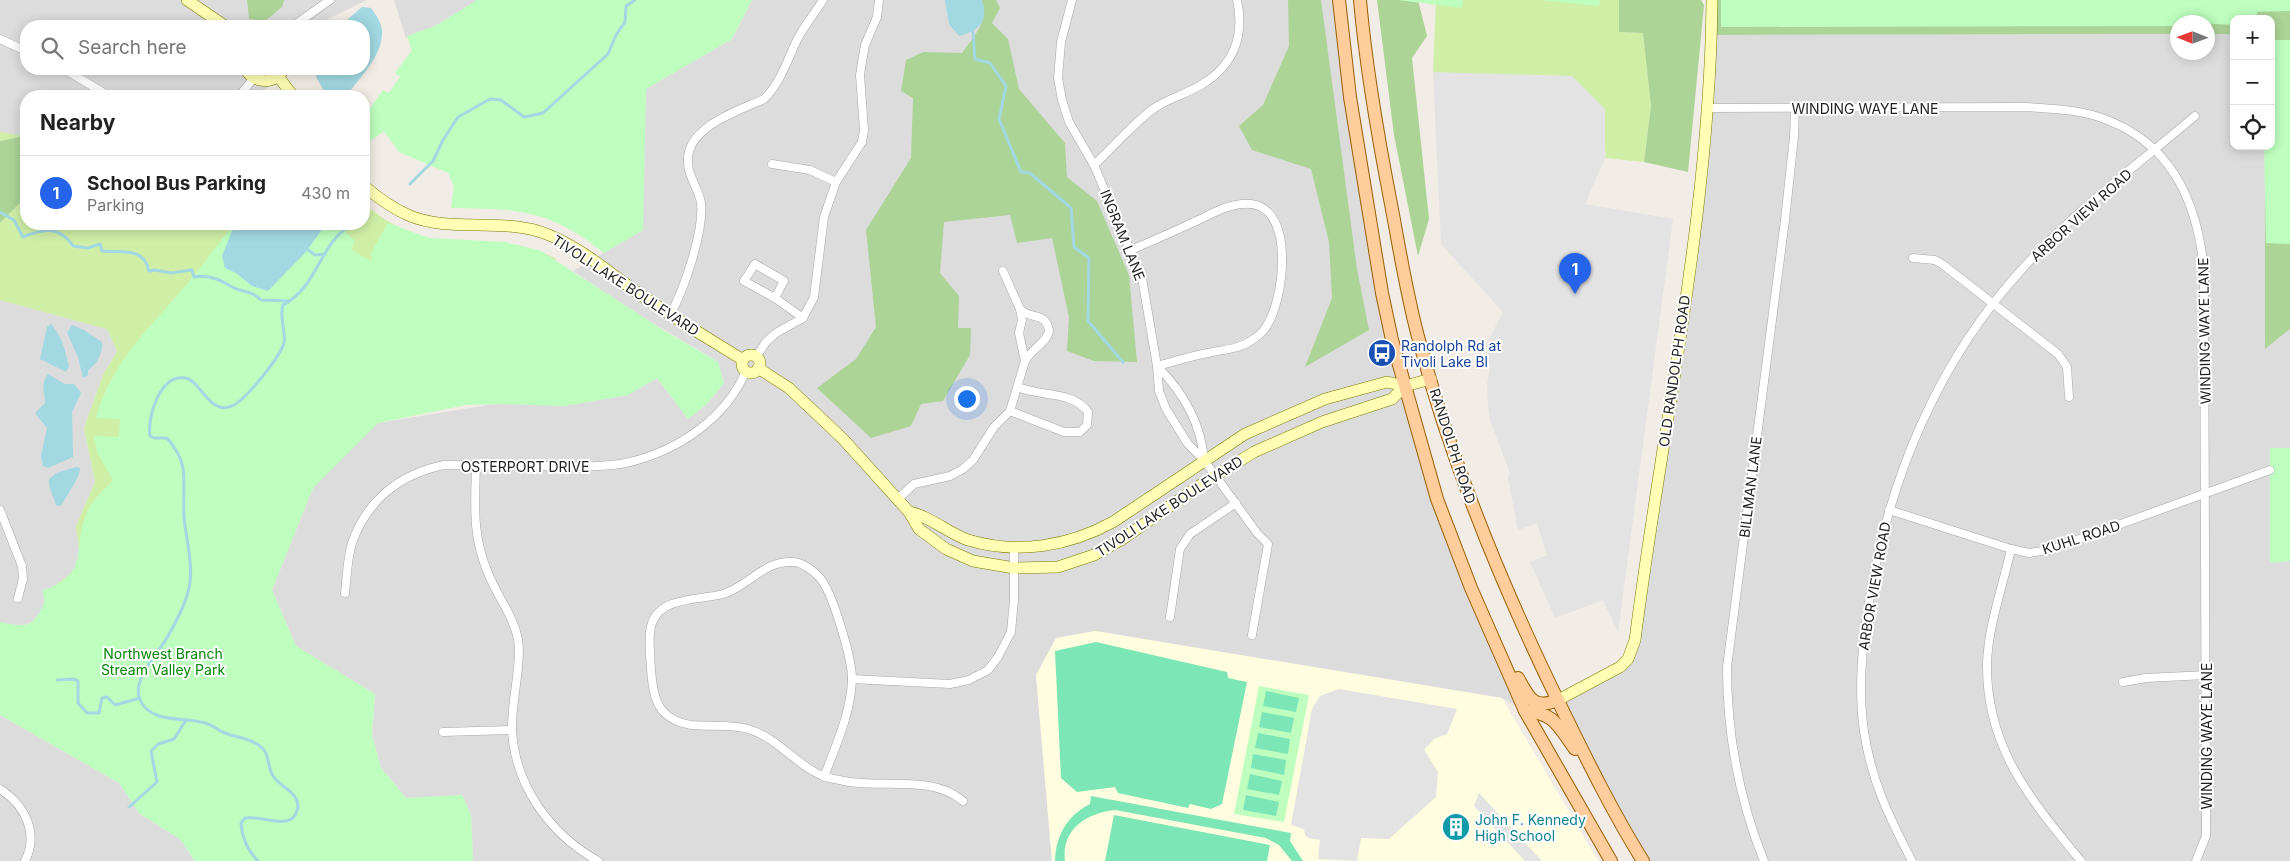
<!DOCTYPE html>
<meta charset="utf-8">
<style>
body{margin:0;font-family:Inter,sans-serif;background:#f2f2f2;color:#222}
.controls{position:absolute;right:15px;top:15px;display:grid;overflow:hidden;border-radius:10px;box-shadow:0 2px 12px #0003}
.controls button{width:45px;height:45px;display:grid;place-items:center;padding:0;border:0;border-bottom:1px solid #e0e0e0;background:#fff;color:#222;font:25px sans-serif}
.compass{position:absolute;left:2170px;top:15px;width:45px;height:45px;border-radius:50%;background:#fff;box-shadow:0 2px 12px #0003;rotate:271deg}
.you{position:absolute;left:966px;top:398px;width:18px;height:18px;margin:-12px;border:4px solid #fff;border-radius:50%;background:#1a73e8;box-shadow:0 0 0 8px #1a73e833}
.badge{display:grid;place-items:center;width:32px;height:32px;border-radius:50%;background:#2563eb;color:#fff;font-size:16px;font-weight:700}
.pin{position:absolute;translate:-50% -41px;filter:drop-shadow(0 1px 2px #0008)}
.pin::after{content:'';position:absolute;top:26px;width:18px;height:15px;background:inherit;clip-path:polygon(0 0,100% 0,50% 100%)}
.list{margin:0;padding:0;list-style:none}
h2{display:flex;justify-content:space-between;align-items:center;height:65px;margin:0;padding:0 20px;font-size:21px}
h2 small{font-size:16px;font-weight:400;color:#767676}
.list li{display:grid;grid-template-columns:32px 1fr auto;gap:15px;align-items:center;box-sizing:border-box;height:75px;padding:0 20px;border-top:1px solid #e0e0e0}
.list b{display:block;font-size:19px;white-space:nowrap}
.list p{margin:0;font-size:16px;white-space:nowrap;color:#767676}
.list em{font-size:16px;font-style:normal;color:#767676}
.icon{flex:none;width:28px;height:28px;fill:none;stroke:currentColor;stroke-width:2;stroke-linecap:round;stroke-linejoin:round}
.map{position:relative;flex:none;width:2290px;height:861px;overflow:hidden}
.search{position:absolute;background:#fff;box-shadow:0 2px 12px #0003;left:20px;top:20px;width:350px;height:55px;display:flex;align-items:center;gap:12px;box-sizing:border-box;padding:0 18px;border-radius:20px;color:#767676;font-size:19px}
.panel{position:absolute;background:#fff;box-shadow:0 2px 12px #0003;left:20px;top:90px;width:350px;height:140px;border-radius:20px}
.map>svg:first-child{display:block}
.residential{fill:#dddcdc}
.education{fill:#fffddf}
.grass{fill:#cfefa6}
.forest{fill:#acd496}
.park{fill:#befebf}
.pitch{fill:#7ce6b6}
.parking{fill:#e3e3e3}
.water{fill:#a1d8e2}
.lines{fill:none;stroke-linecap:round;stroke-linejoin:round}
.stream{stroke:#a1d8e2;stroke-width:3}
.street-casing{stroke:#a6a6a6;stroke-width:9}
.secondary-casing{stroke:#777c00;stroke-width:12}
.primary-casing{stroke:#9a5d00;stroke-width:14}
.street{stroke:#fff;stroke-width:8}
.secondary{stroke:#fffeb4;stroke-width:11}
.primary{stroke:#ffcd9b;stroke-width:12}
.labels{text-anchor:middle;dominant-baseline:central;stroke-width:4;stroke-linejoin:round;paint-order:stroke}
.street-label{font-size:14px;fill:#1f1f1f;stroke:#fff}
.transit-label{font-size:14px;fill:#164399;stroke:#fff;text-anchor:start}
.park-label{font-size:14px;fill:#028804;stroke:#fff}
.culture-label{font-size:14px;fill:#0d838f;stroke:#fff;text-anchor:start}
</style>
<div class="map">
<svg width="2290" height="861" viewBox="0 0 2290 861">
<rect width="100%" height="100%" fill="#f1ece5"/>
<g class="residential">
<path d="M0,0h367l-43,21 -5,5h-293v43h257l-23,27h-234v42l-26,-6z"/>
<path d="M394,0h99l-34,24 -53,14z"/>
<path d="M752,0h587l32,236 66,263 88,212 -23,-13 -407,-67 -59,44 16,186h-579l-2,-46 -9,-19 -56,2 -25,-30 -9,-33 3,-41 -79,-48 -24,-56 41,-102 65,-65 278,-46 29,37 39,-30 -7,-23 -88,-52 -56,-38 69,-41 3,-141 87,-50z"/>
<path d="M2177,34l1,18h30v-18h26v112h31v203l25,-20v532h-647l-85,-161 70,-41 67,-437 17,-187z"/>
<path d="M0,300l107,29 10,22 -14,24 -19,53 11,54 -19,44 5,39 -35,50 -26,15 -20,-8z"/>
<path d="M0,715l119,68 21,31 40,25 15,22h-195z"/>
</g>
<path class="education" d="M1095,631l407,67 96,163h-546l-16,-186 20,-37z"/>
<g class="grass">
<path d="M1436,0h183v32l24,1 8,73 -7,56 -39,-4 1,-6 -173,-80z"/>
<path d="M0,132l24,4 -24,5z"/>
<path d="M26,197v27h204l2,7 94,-7h38v-20c20,16 39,28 64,34 46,9 85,-4 128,21l-415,362 -121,9 26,-15 1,-23 34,-27 -5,-39 19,-44 -11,-54 19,-53 14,-24 -10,-22 -107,-29v-77z"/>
</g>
<g class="forest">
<path d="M247,0h37l-2,7 -17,14 -16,-2z"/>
<path d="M982,0h14l4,8 -8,15 16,16 11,50 46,54 2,34 30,24 32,74 8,87 -43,-1 -27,-10 2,-34 -17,-79 -35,5 -7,-28 -66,7 -4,51 19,23 -1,32h13l-1,27 -27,46 -22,3 -10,22 -40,12 -54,-50 39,-29 20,-32 -10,-97 45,-72 2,-60 -12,-7 5,-31 17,-8 39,1c12,-17 27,-31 20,-53z"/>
<path d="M1288,0h33l36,269 12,61 -64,37 27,-69 -3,-56 -18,-73 -59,-19 -13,-24 24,-21 26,-59z"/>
<path d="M1377,0h41l9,36 -15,22 17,161 -11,37 -24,-121z"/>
<path d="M1619,0h82l3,5 -16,167 -44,-10 7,-56 -8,-73 -24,-1z"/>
<path d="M1712,0h578v329l-25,20v-203h6v-127h-37v15h-26v-12h-30l-1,12 -465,1z"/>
<path d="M24,136l2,2v59l-26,26v-82z"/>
</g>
<g class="park">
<path d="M477,0h275l-20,39 -86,50 -3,141 -39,23c-55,-44 -86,-44 -153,-45l3,-22 -6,-13 -49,-21 -15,-21 -20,15v-29l19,-27 6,3 11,-16 -5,-4 17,-23 -5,-14 28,-10z"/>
<path d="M1398,0h65l-1,8z"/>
<path d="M1540,0h60l-1,6z"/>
<path d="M1721,0h569v11l-33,1v7h-23v6l-56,-3 -1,4 -456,1z"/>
<path d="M2271,40h19v204l-24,-1 -2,-97h7z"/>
<path d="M388,223l41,15 76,4 36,9 122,79 55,32 6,21 -17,21 -19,15 -31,-41 -29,17 -63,11 -66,-2 -33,1 -88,18 -65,65 -41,102 24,56 79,48 -3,41 9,33 25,30 56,-3 9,20 2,46h-278l-15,-22 -40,-25 -21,-31 -119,-68v-93c28,6 34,5 45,-21l-3,-10c51,-18 28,-41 46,-81 5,-11 17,-21 25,-30l-15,-26 -4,-18 25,1 1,-18 -24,-1c15,-56 55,-91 91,-134 16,-19 31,-40 47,-60h103l18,17 -4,9 20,11 2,-4 -3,-2z"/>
<path d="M2270,448h20v113l-20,2z"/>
<path d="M1259,686l50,9 -25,127 -50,-8z"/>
</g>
<g class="pitch">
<path d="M1096,642l131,30 1,6 19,4 -25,122 -11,5 -21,-5 -2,4 -70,-15 -3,-6 -38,5 -16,-14 -6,-127z"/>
<path d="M1266,691l33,7 -3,14 -33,-6z"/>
<path d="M1262,712l32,6 -3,15 -32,-6z"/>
<path d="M1258,733l32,6 -2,15 -33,-6z"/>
<path d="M1253,754l33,6 -2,15 -33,-7z"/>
<path d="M1250,774l32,7 -3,14 -32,-6z"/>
<path d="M1246,795l33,7 -3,14 -33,-6z"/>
<path d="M1091,796l200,37 -1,8 13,20h-11l-13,-16 -13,-7 -151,-28c-28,3 -54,19 -50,51h-10c1,-26 12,-45 35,-57z"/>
<path d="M1114,815l156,30 -3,16h-162z"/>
</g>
<g class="parking">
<path d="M1433,72l139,4 33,33v49l-20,46 88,15 -55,413 -15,-32 -48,18 -25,-56 17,-7 -10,-32 -19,7 -10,-52 2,-5 -20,-53 -2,-15 -1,-20 3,-18 -4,-22 17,-33 -62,-68z"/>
<path d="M1339,689l118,20 -10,25 -13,5 -10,11 14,22 -2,25 -47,42 -28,-1 -4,23 -39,-2 2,-19 -11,-2 -4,-3 -1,-6 -13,-4 21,-116 8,-13z"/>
<path d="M1479,793l63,68h-17l-51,-55z"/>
</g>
<g class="water">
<path d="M945,0h37c7,21 -3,31 -23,36l-10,-12z"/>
<path d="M362,7l9,1c5,7 11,15 11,24 1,23 -23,47 -36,64h-19l-11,-19 1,-8h47v-43h-24z"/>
<path d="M239,224h87l-21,29 -37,38 -16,-5 -16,-13 -11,-5 -3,-12 10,-25z"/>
<path d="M51,324c11,12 14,26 18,42l-3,6 -26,-13 7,-32z"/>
<path d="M72,325l12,5 18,12c1,11 -5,22 -14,28v5l-5,3 -5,-21 -11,-24z"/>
<path d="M48,374l17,10h9l7,9 -9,19 1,45 -25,11 -5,-2 -2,-10 6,-28 -12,-15 10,-10c0,-13 -5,-18 3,-29z"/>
<path d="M76,467l4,1c0,10 -13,26 -18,37l-6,1c-2,-10 -8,-18 -7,-27l7,-6z"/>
</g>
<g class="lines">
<g class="stream">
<path d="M973,32l2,27 15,4 16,23 -7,33 22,53 9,1 41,35 3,39 15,11 -1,63 35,41"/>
<path d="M410,184l23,-23 10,-21 15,-23 32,-18 11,1 23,17 19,-4 65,-59 8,-19 9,-13 1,-16 9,-6"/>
<path d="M0,212l14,8 9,17c20,-8 36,-12 50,9l15,2 12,-4 2,7c21,2 42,-4 47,20l6,-1 16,3 21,-3 2,7c14,-3 26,2 38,10 11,6 17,2 29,13l28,1"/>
<path d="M304,247l11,8 10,-1"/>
<path d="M57,680l16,-1 5,2v22l9,10h12l3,-15 5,-1 8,8 25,-7"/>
<path d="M129,807l28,-25 -6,-31 7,-7 16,-5 12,-19"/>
<path d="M258,861c-11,-11 -16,-23 -17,-38l4,-5c14,-2 27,5 41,3 11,-2 15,-16 9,-24 -6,-9 -16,-12 -22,-21 -7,-12 -2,-24 -16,-32 -9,-6 -22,-7 -32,-11 -6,-2 -11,-7 -17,-9 -20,-8 -57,1 -68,-24 -9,-21 19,-47 28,-64 8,-14 16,-29 20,-44 7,-23 -2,-52 -4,-75 -1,-16 1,-34 -1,-49 -2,-11 -9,-22 -16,-30h-13l-4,-2c-3,-19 10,-62 35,-58 16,2 25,40 49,27 13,-7 46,-48 50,-62 2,-13 -5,-26 -1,-38 37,-20 35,-62 70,-81"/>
</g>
<defs>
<g id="street">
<path d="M1072,0l-11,42 -3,36 4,22 7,22 25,43 48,113 15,88 2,25 7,18 22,35 16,16 53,73 11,11 -16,91"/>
<path d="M293,26l37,-26"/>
<path d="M0,39l26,12"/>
<path d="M64,69l45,27"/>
<path d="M239,96l15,-18"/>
<path d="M1708,108l318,-1c24,2 49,2 73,10 72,24 98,83 105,153l2,566 -10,25"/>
<path d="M772,164l38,6 26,12"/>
<path d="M1094,165c19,-18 38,-40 59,-56 14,-10 33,-15 48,-24 32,-19 44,-48 36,-85"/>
<path d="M1131,250c21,-9 42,-18 63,-28 18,-8 36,-20 57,-18 45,5 33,97 15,123 -3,5 -9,10 -14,13 -12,9 -26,9 -39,12 -19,3 -37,9 -56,14"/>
<path d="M1913,258l22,2 7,4 116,90 9,13 2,30"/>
<path d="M775,298l9,-17 -29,-17 -11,17 31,17 28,20"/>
<path d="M1020,309c10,11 26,2 29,22 -2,12 -17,17 -24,30"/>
<path d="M670,315c14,-25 34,-83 31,-112 -2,-14 -13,-26 -13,-40 -3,-36 50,-52 76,-64 17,-17 23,-38 33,-59 7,-14 18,-27 26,-40"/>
<path d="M756,357l10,-15 10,-9 27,-15 11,-21 10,-80 12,-35 26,-40 2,-12 -4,-55 2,-13 3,-17 12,-28 2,-17"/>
<path d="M1157,366c26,26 44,57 47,94"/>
<path d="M1010,411l54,21h16l7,-7 1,-13c-17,-22 -47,-15 -70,-25"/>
<path d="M476,465c-1,40 -4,71 12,108 9,23 25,42 30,66 4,26 -7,63 -6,91 3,56 38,104 86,131"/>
<path d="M898,499l16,-15 36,-8 13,-7 10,-9 21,-33 16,-16 15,-50 -6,-28 3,-13 -2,-11 -17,-38"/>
<path d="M0,510l22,56 1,13 -5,19"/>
<path d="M1889,510l122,39 18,4 20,-3 221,-80"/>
<path d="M2011,549c-8,37 -23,77 -24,115 -1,84 44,136 94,197"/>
<path d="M345,593c2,-16 2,-34 7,-50 15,-43 48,-69 92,-78 36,0 71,1 107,1 26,0 53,2 79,-4 49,-12 96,-44 116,-91"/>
<path d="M1170,617l10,-68 10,-15 46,-31"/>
<path d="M852,679l98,5 19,-4 19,-10 10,-13 13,-25 3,-32v-53"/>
<path d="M2123,682l23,-4 60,-3"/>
<path d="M443,732l69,-2"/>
<path d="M824,777c12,-32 27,-64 28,-98 0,-20 -19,-86 -32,-101 -6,-7 -18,-16 -27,-16 -29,-2 -44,24 -70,32 -25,7 -69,1 -73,38 -1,12 0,24 1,37 2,29 6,50 40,56 19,2 39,-1 57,4 27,8 42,29 65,42 9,6 20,8 31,10 38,8 87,-7 119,20"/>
<path d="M0,789c25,16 39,44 25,72"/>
<path d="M1764,861c-25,-62 -37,-127 -37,-194l58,-447 9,-83 1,-28"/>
<path d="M1912,861c-23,-44 -41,-81 -48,-130 -6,-41 -2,-82 4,-123 19,-125 69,-247 156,-341 51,-56 113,-102 171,-151"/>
</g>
<g id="secondary">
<path d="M187,0l38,26"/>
<path d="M245,69c10,15 29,16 39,0"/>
<path d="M278,76l15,20"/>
<path d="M364,186c13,11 28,22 44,29 43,19 96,1 141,20 32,13 61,38 89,58 34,24 70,45 105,67"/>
<circle cx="751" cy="364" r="9"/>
<path d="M758,368l31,20 54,51 66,73 10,17 27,20 27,12 41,7 44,-1 36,-12 27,-15 81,-56 52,-32 68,-30 70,-23 13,-13 26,-7"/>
<path d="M909,512c21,4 39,21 59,28 50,15 101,6 145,-18l132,-88 80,-35 62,-17 18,4"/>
<path d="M1558,700l62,-33 8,-8 7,-19c27,-213 75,-425 77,-640"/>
</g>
<g id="primary">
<path d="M1339,0l11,97 32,196 10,47 45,159 34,89 54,123 86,150"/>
<path d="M1360,0c6,69 18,137 31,204 9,47 16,94 29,140 34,127 85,249 143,367 25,51 50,102 80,150"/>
<path d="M1518,678c11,20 15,32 40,22"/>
<path d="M1525,711c30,2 33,15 50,38"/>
</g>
</defs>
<use href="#street" class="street-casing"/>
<use href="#secondary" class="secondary-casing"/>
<use href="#primary" class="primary-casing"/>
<use href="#street" class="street"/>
<use href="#secondary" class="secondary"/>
<use href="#primary" class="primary"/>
</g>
<defs>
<symbol id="bus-disc" viewBox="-11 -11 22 22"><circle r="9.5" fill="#1a4fb4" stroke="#fff"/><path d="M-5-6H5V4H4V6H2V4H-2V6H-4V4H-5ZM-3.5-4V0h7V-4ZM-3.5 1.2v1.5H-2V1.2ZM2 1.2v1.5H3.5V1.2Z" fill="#fff"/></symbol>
<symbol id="building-disc" viewBox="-11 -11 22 22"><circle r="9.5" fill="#0f9aa8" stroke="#fff"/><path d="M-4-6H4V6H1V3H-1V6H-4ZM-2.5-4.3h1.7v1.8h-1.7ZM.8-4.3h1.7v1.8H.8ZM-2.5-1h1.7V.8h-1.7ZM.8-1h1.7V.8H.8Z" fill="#fff"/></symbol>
</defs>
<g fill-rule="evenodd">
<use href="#bus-disc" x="1366" y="337" width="32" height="32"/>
<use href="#building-disc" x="1440" y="811" width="32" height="32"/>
</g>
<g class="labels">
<g class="street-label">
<text x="1865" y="108">WINDING WAYE LANE</text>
<text transform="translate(2081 215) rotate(-42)">ARBOR VIEW ROAD</text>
<text transform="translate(1123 235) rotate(68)">INGRAM LANE</text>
<text transform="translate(626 285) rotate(33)">TIVOLI LAKE BOULEVARD</text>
<text transform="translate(2204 331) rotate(-91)">WINDING WAYE LANE</text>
<text transform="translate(1674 371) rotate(-82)">OLD RANDOLPH ROAD</text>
<text transform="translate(1453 446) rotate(72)">RANDOLPH ROAD</text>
<text x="525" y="466">OSTERPORT DRIVE</text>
<text transform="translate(1750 487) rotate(-83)">BILLMAN LANE</text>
<text transform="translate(1169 506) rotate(-33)">TIVOLI LAKE BOULEVARD</text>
<text transform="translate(2081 537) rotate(-18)">KUHL ROAD</text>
<text transform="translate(1874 586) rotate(-80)">ARBOR VIEW ROAD</text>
<text transform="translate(2206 736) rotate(-90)">WINDING WAYE LANE</text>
</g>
<g class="transit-label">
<text x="1401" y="345">Randolph Rd at<tspan x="1401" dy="16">Tivoli Lake Bl</tspan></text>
</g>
<g class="park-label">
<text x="163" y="653">Northwest Branch<tspan x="163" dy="16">Stream Valley Park</tspan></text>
</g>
<g class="culture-label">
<text x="1475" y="819">John F. Kennedy<tspan x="1475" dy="16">High School</tspan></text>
</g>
</g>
</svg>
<div class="controls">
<button>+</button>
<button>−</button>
<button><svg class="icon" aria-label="locate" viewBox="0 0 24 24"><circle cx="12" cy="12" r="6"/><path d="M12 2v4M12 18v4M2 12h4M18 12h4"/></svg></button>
</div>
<svg class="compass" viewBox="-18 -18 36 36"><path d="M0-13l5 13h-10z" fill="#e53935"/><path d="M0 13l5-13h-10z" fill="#767676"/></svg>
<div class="you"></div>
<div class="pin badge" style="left:1575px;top:294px">1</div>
<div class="search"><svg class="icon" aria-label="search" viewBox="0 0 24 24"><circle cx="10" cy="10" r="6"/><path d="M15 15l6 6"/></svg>Search here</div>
<section class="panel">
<h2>Nearby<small></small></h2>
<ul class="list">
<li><span class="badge">1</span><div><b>School Bus Parking</b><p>Parking</p></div><em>430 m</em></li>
</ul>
</section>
</div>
